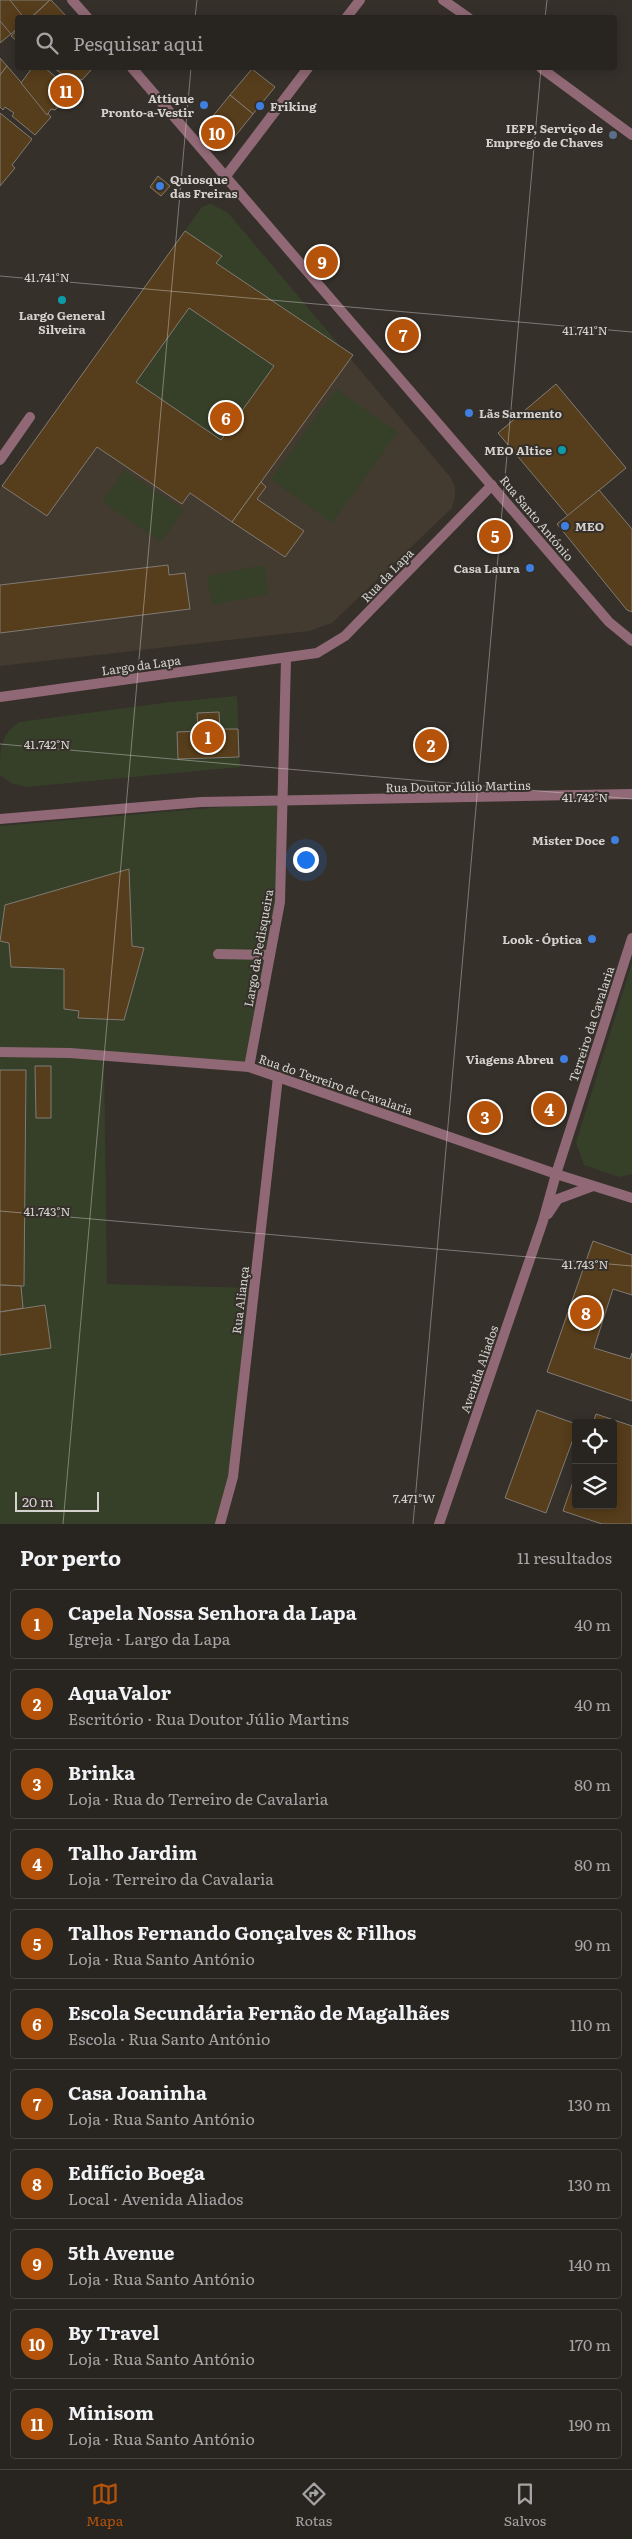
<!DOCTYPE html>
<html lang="pt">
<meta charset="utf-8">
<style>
body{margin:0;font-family:Literata,serif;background:#302c29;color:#f1f3f6}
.controls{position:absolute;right:15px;bottom:15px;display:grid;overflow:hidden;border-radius:5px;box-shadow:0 2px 12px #0003}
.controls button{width:45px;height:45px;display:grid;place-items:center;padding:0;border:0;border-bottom:1px solid #44413e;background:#282420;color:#f1f3f6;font:25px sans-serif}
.scale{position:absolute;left:15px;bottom:12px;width:84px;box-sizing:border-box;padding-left:5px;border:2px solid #d4d1ce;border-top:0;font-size:14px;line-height:18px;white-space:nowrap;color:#d4d1ce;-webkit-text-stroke:4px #35302a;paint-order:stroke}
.you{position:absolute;left:305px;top:859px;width:18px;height:18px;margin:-12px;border:4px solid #fff;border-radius:50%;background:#1a73e8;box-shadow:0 0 0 8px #1a73e833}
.badge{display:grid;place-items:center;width:32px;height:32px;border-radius:50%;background:#b45309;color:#fff;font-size:16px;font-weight:700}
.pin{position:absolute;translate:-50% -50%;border:2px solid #fff;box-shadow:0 1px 5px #0006}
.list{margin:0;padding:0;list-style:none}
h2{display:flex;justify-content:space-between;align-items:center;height:65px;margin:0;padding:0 20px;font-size:21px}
h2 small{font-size:16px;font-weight:400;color:#a5a4a5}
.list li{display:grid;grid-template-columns:32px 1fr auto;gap:15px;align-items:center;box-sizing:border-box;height:70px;margin:0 10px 10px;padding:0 10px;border:1px solid #44413e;border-radius:5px}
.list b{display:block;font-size:19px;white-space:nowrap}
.list p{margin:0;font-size:16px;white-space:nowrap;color:#a5a4a5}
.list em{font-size:16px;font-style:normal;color:#a5a4a5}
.icon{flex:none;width:28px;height:28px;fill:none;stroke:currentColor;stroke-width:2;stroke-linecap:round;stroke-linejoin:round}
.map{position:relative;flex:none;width:632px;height:1524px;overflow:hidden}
.search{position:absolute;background:#282420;box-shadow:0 2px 12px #0003;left:15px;right:15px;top:15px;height:55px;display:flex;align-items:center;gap:12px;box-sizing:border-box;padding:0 18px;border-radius:5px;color:#a5a4a5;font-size:19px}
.sheet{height:945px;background:#282420}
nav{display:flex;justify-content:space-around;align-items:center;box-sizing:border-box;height:70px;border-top:1px solid #44413e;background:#282420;font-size:14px;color:#a5a4a5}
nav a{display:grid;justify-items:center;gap:2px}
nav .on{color:#b45309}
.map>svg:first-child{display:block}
.built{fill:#433a30}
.green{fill:#364029}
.building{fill:#563d1b;stroke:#807b74;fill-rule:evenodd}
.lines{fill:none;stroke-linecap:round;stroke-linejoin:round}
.service{stroke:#916976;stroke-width:10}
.pedestrian{stroke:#916976;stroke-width:10}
.minor{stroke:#916976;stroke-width:10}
.ticks{fill:none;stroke:#d4d1ce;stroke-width:1;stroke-opacity:0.45}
.shop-dot{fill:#3f7fe0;stroke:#35302a;stroke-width:2}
.service-dot{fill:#5c6f8a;stroke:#35302a;stroke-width:2}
.culture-dot{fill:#0f9aa8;stroke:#35302a;stroke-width:2}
.labels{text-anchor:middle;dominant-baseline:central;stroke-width:4;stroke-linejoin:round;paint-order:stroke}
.poi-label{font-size:12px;font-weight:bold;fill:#d4d1ce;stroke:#35302a;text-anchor:end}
.street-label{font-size:12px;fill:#d4d1ce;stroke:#35302a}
.ticks-label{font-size:12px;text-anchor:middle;fill:#d4d1ce;stroke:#35302a;stroke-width:4;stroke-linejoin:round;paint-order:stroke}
</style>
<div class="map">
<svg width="632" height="1524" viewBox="0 0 632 1524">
<rect width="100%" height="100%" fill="#35302a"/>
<path class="built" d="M211,204l17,9 112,133 13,9 -3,3 101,120 4,9v10l-3,11 -120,115 -23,8 -309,35v-177l202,-282z"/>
<g class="green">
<path d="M211,204l17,9 112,133 -124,-83 6,-7 -37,-25 17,-24z"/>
<path d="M189,308l85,58 -53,74 -85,-58z"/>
<path d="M336,389l62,43 -66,91 -61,-44z"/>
<path d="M124,470l60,40 -23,32 -59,-40z"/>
<path d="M264,565l5,29 -57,11 -5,-29z"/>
<path d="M237,696l3,71 -214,20 -15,-4 -11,-8c0,-28 0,-39 19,-53l152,-20z"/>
<path d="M284,802l-5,100 -31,165 -144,-11 3,228 147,4 -22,190 -12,46h-220v-698z"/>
<path d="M632,963v211l-13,3 -35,-12 -8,-22z"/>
</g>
<g class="building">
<path d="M0,0h50l-20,18h-12v10l-18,15z"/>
<path d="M0,0h10l14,18h-6v10l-7,6 -11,-13z"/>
<path d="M51,0l17,18h-37l19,-18z"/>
<path d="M18,30v12l-7,-6z"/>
<path d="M0,58l7,8 -7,9z"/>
<path d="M7,66l44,51 -16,18 -23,-19 2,-3 -9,-6 -2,3 -3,-3v-32z"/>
<path d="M32,68h13l25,21 -6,7 2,3 -11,11 -4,-1 -4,6 -26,-32z"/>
<path d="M54,68h36l1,2 -9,10 -2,-1 -5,5z"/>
<path d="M252,69l23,18 -22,27 -23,-19z"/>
<path d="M230,95l23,19 -25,31 -23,-19z"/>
<path d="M0,113l32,26 -20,26 3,3 -15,18z"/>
<path d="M158,176l12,10 -9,10 -11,-9z"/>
<path d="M185,231l37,25 -6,7 137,92 -121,167 -42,-29 -8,11 -85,-57 -50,69 -45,-30zM189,308l85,58 -53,74 -85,-58z"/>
<path d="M556,384l70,84 -58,48 -70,-83z"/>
<path d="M261,482l5,5 -9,12 47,32 -19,26 -53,-35z"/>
<path d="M599,490l33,39v83l-5,-2 -70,-86z"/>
<path d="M168,565l1,10 16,-2 5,36 -190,24v-48z"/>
<path d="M219,712l1,17h18l1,28 -61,2 -1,-27 21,-1 -1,-18z"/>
<path d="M129,869l3,77 12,2 -20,72 -46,-2 1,-7 -15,-2v-40l-53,-2 -2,-24 -9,-2 5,-36z"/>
<path d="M35,1066h16v52h-15z"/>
<path d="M0,1070h26l-2,216 -24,-1z"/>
<path d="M593,1241l39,14v40l-19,-6 -19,59 36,11 2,-6v48l-85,-29z"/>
<path d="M0,1285l21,1 2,22 -23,4z"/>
<path d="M45,1305l6,43 -51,7v-43z"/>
<path d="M537,1410l39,14v7l-30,82 -41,-15z"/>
<path d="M596,1414l36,12v98h-30l-39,-13 13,-38v32h37v-82h-20z"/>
</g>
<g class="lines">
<g class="service">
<path d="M218,954l52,1"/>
<path d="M0,1052l70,1"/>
</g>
<g class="pedestrian">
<path d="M443,0l26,18"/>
<path d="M346,18l14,-18"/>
<path d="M541,68l91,67"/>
<path d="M226,176l82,-108"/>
<path d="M0,460l30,-43"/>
</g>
<g class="minor">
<path d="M72,0l16,18"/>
<path d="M132,68l477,554 23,19"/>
<path d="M0,697l317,-44 28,-17 147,-151"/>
<path d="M0,819l201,-17 431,-8"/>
<path d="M70,1053l179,14 307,107 76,24"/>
<path d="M249,1067l31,-165 6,-243"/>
<path d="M548,1214l10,-15 35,-13"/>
<path d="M220,1524l13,-47 45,-400"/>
<path d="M439,1524l104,-303 13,-47 76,-236"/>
</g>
</g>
<path class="ticks" d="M195,18l2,-18M545,18l2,-18M0,276l632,56M0,744l632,55M0,1211l632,55M63,1524l128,-1456M413,1524l128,-1456"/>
<g class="shop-dot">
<circle cx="204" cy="105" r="5"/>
<circle cx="260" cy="106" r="5"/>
<circle cx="160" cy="186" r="5"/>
<circle cx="469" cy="413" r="5"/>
<circle cx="565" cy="526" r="5"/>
<circle cx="530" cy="568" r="5"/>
<circle cx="615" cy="840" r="5"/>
<circle cx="592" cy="939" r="5"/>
<circle cx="564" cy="1059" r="5"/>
</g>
<circle class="service-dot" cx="613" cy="135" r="5"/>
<g class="culture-dot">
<circle cx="62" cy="300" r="5"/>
<circle cx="562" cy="450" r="5"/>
</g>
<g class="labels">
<g class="poi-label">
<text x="194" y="98">Attique<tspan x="194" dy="14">Pronto-a-Vestir</tspan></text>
<text x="270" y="106" text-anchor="start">Friking</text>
<text x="603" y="128">IEFP, Serviço de<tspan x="603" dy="14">Emprego de Chaves</tspan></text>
<text x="170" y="179" text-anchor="start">Quiosque<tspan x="170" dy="14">das Freiras</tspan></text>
<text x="62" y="315" text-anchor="middle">Largo General<tspan x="62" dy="14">Silveira</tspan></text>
<text x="479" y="413" text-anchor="start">Lãs Sarmento</text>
<text x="552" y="450">MEO Altice</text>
<text x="575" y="526" text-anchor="start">MEO</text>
<text x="520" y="568">Casa Laura</text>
<text x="605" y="840">Mister Doce</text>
<text x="582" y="939">Look - Óptica</text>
<text x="554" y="1059">Viagens Abreu</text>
</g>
<g class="street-label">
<text transform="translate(537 518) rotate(50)">Rua Santo António</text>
<text transform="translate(387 575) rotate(-46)">Rua da Lapa</text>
<text transform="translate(141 665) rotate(-8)">Largo da Lapa</text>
<text transform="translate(458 786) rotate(-1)">Rua Doutor Júlio Martins</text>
<text transform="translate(258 948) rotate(-80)">Largo da Pedisqueira</text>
<text transform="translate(591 1024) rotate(-72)">Terreiro da Cavalaria</text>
<text transform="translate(336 1084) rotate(19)">Rua do Terreiro de Cavalaria</text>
<text transform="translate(240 1300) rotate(-83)">Rua Aliança</text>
<text transform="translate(479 1369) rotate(-71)">Avenida Aliados</text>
</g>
</g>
<g class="ticks-label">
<text x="47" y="282">41.741°N</text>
<text x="585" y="335">41.741°N</text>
<text x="47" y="749">41.742°N</text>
<text x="585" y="802">41.742°N</text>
<text x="47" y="1216">41.743°N</text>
<text x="585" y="1269">41.743°N</text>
<text x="414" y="1503">7.471°W</text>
</g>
</svg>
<div class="controls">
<button><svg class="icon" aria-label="locate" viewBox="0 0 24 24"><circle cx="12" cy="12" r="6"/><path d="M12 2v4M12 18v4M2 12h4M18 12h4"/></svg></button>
<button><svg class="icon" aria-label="layers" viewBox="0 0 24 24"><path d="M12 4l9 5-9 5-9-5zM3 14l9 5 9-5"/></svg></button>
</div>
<div class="scale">20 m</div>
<div class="you"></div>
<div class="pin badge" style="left:208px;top:737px">1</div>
<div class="pin badge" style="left:431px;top:745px">2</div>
<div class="pin badge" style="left:485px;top:1117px">3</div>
<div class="pin badge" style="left:549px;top:1109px">4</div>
<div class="pin badge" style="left:495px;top:536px">5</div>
<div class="pin badge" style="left:226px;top:418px">6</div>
<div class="pin badge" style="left:403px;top:335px">7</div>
<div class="pin badge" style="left:586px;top:1313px">8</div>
<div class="pin badge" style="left:322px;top:262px">9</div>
<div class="pin badge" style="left:217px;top:133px">10</div>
<div class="pin badge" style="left:66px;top:91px">11</div>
<div class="search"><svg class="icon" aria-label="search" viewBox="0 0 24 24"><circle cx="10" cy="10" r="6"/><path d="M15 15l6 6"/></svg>Pesquisar aqui</div>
</div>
<section class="sheet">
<h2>Por perto<small>11 resultados</small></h2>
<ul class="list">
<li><span class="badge">1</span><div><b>Capela Nossa Senhora da Lapa</b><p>Igreja · Largo da Lapa</p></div><em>40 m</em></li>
<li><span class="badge">2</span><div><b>AquaValor</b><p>Escritório · Rua Doutor Júlio Martins</p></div><em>40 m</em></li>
<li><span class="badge">3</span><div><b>Brinka</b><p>Loja · Rua do Terreiro de Cavalaria</p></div><em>80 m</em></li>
<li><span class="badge">4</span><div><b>Talho Jardim</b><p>Loja · Terreiro da Cavalaria</p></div><em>80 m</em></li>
<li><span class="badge">5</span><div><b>Talhos Fernando Gonçalves &amp; Filhos</b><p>Loja · Rua Santo António</p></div><em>90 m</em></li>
<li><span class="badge">6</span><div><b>Escola Secundária Fernão de Magalhães</b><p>Escola · Rua Santo António</p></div><em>110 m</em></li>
<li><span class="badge">7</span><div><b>Casa Joaninha</b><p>Loja · Rua Santo António</p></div><em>130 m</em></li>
<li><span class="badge">8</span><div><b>Edifício Boega</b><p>Local · Avenida Aliados</p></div><em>130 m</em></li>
<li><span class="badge">9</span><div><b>5th Avenue</b><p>Loja · Rua Santo António</p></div><em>140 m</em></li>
<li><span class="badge">10</span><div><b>By Travel</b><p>Loja · Rua Santo António</p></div><em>170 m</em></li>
<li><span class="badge">11</span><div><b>Minisom</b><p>Loja · Rua Santo António</p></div><em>190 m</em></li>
</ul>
</section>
<nav>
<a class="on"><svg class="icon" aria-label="map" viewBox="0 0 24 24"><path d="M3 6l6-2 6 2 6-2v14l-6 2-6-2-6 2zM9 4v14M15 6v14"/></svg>Mapa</a>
<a><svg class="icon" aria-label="directions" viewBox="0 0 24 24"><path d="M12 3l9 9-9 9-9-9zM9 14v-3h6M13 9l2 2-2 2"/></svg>Rotas</a>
<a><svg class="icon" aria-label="saved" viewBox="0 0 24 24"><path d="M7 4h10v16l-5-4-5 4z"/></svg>Salvos</a>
</nav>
